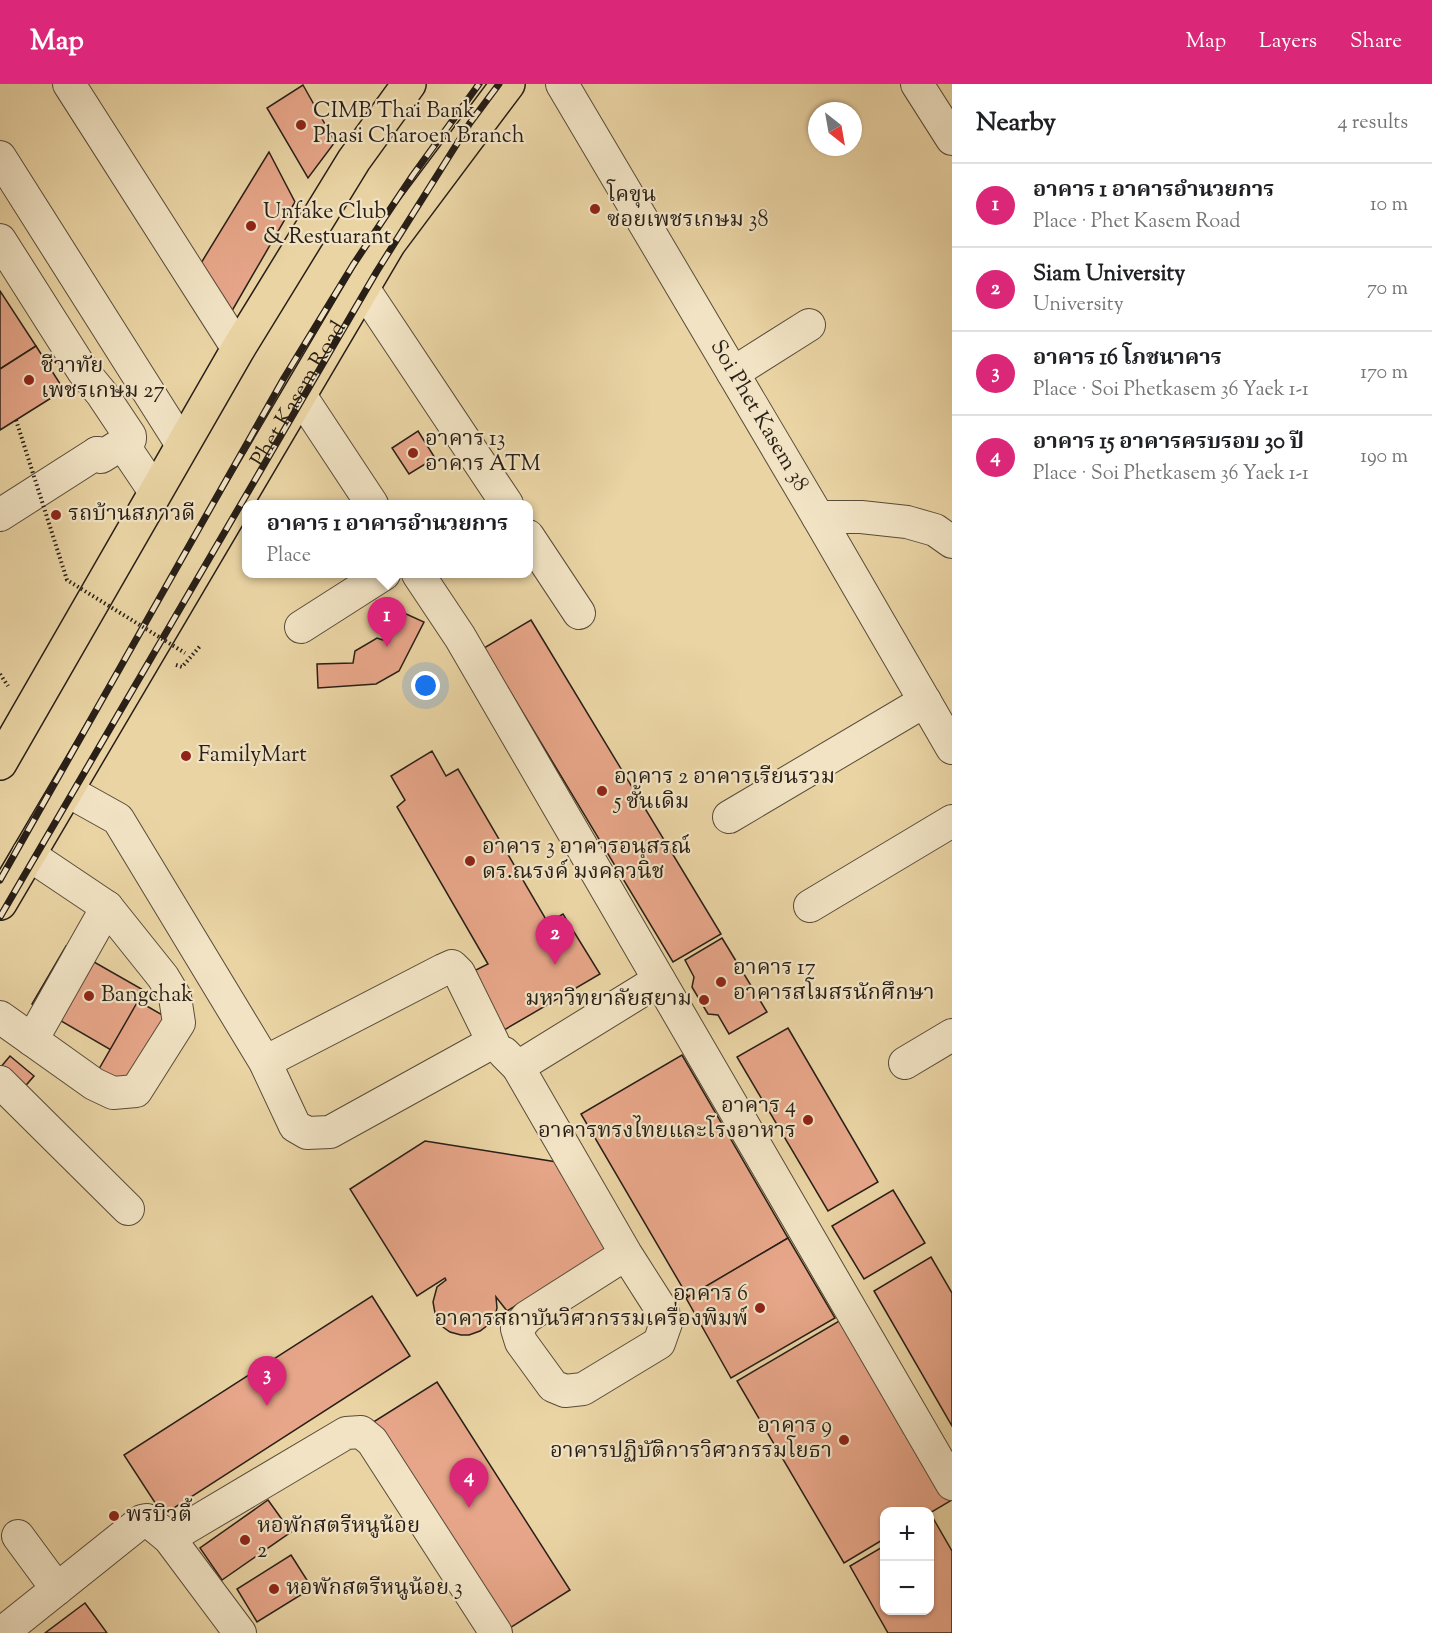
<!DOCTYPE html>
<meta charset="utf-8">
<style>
body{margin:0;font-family:"Sorts Mill Goudy","Noto Serif Thai",serif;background:#f2f2f2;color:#202124}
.controls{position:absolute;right:18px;bottom:18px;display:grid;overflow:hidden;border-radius:12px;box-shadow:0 2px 4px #0004}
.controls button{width:54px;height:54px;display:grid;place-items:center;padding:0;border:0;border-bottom:2px solid #e0e0e0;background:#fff;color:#202124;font:30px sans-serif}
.compass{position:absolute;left:808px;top:18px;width:54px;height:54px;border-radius:50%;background:#fff;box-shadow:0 2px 4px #0004;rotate:149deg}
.you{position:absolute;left:426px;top:602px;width:21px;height:21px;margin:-15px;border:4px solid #fff;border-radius:50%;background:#1a73e8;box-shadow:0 0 0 9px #1a73e833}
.badge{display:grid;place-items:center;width:39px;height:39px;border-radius:50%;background:#db2777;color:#fff;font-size:20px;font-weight:700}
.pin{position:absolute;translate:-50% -50px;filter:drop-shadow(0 2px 3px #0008)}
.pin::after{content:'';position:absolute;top:32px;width:21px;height:18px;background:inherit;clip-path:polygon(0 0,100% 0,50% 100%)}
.popup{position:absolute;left:242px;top:416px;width:291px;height:78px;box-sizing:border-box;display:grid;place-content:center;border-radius:12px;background:#fff;filter:drop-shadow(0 2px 4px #0005);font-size:20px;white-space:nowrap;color:#757577}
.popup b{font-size:22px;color:#202124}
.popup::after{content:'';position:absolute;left:50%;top:100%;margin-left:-12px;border:12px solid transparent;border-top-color:#fff}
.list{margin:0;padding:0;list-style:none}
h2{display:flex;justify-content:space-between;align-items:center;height:78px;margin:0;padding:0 24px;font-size:26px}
h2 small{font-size:20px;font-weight:400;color:#757577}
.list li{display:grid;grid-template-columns:39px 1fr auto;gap:18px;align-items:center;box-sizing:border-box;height:84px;padding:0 24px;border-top:2px solid #e0e0e0}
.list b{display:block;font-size:22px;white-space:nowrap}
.list p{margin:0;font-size:20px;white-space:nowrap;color:#757577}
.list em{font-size:20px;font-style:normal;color:#757577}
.map{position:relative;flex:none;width:952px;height:1549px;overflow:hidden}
header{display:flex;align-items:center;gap:36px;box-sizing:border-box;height:84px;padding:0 30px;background:#db2777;color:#fff}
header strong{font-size:28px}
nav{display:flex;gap:33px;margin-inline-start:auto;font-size:21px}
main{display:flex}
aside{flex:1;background:#fff}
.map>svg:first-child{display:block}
.building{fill:#e7a689;stroke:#281f17;stroke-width:1.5}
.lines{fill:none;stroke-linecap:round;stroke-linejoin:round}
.minor-casing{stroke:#584c3a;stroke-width:34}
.major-casing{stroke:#281f17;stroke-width:36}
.path{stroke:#281f17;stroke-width:4;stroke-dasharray:1.5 3;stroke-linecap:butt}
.minor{stroke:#f1e3c4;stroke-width:32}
.major{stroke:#ead4a4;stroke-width:33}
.rail-casing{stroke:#281f17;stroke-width:7}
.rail{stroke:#f1e3c4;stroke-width:4.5;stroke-dasharray:14;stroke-linecap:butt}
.path-bridge{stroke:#281f17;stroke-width:4;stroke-dasharray:1.5 3;stroke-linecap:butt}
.poi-dot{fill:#8f2418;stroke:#f1e3c4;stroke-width:2}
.labels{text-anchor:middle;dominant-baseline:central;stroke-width:4.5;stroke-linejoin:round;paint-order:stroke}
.poi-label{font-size:22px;fill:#281f17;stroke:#f1e3c4;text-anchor:start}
.street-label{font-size:22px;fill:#281f17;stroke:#f1e3c4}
</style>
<header>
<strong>Map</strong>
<nav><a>Map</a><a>Layers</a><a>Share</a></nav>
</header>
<main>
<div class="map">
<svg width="952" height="1549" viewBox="0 0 952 1549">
<rect width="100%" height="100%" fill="#ead4a4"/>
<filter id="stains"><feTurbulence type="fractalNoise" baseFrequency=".00333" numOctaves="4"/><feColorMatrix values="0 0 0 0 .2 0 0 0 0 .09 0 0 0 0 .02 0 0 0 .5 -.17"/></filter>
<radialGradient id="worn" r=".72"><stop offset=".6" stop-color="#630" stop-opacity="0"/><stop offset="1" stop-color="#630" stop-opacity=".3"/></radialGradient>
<g class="building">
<path d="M303,1l32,57 -27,36 -41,-70z"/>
<path d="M269,68l26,50 -66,114 -31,-48z"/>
<path d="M0,207l36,55 -36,23z"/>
<path d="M36,262l28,44 -64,40v-61z"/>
<path d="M418,347l17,27 -26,16 -17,-26z"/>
<path d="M404,529l20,9 -25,49 -23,13 -58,4 -1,-24 36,-1 2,-12 22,-13 12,4z"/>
<path d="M531,536l190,314 -48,28 -189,-314z"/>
<path d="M432,667l14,25 12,-7 90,154 15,-9 37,60 -101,59 -35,-57 24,-12 -91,-157 8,-7 -14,-24z"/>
<path d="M722,854l45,74 -38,22 -11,-19 -10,-1 -16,-27 2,-10 -9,-17z"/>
<path d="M66,862l79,45 -34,59 -79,-46z"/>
<path d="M138,917l33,19 -39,68 -33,-19z"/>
<path d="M788,944l90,154 -50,29 -91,-154z"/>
<path d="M682,971l106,183 -100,59 -107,-183z"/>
<path d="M10,972l24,20 -13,15 -21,-23z"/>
<path d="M425,1057l132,21 52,86 -102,63 -11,-14 1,11 -2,8 -7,9 -8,6 -11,4h-8l-11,-3 -7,-5 -8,-14 -2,-11 4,-15 9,-7 -1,-2 -28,18 -67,-107z"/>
<path d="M893,1106l32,53 -61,36 -32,-53z"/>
<path d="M788,1154l47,80 -104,60 -45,-80z"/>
<path d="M931,1173l21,36v133l-78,-135z"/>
<path d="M372,1212l38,60 -247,159 -39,-60z"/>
<path d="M846,1233l106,183 -22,13v-1h-46v27l-40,24 -107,-182z"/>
<path d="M437,1298l133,208 -68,43 -135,-207z"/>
<path d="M268,1416l23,32 -69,48 -22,-32z"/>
<path d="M933,1434l19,33v82h-64l-38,-67 34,-20v64h46v-90z"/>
<path d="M291,1471l21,33 -55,34 -20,-33z"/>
<path d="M85,1519l22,30h-62z"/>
</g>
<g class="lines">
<defs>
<g id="minor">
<path d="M69,0l169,265"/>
<path id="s1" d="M562,0l256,433 134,231"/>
<path d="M917,0l35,55"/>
<path d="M0,73l182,288"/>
<path d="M0,156l83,131 19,23 28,42v3l-29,18 -4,-4"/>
<path d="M363,204l144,216"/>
<path d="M733,289l76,-48"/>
<path d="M300,311l72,109"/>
<path d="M122,359l33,49"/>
<path d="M0,431l97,-62"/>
<path d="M818,433h43l46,5 28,8 17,12"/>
<path d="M528,452l51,77"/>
<path d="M418,490l42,63 492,847"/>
<path d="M301,543l83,-53"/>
<path d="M66,706l52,29 147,243 30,64 12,7 23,-1 163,-90 -34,-69 -7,-7 -9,4 -178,92"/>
<path d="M729,733l196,-116"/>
<path d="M810,822l142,-85"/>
<path d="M0,933l94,67 19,9 23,-2 43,-68 -4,-26 -12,-20 -56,-70 -79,-53"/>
<path d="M32,956l75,-133"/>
<path d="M504,969l14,14 141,-87"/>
<path d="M905,979l47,-28"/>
<path d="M518,983l108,187 37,58 3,11 -7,20 -76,46 -18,2 -12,-5 -32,-44 -4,-13 10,-12 99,-63"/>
<path d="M0,998l128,127"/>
<path d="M18,1452l39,53"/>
<path d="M169,1454l177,-105 15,-1 11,9 124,192"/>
<path d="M2,1549l140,-112 5,-1 22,18 71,95"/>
</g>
<g id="major">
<path d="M0,679l238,-414 116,-189 55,-76"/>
<path id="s2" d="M0,819l389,-660 119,-159"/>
</g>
</defs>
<use href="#minor" class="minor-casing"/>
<use href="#major" class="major-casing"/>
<g class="path">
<path d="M176,581l6,2 19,-22"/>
<path d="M0,590l8,12"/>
</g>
<use href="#minor" class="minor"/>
<use href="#major" class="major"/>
<defs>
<g id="rail">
<path d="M0,796l284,-502 69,-113 60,-90 66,-91"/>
<path d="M0,833l377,-646 93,-148 29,-39"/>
</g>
</defs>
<use href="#rail" class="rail-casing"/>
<use href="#rail" class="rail"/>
<path class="path-bridge" d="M16,336l51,160 118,73"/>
</g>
<g class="poi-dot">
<circle cx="301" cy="41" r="6"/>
<circle cx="595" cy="125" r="6"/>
<circle cx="251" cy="142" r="6"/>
<circle cx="29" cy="296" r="6"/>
<circle cx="413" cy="369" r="6"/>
<circle cx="56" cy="431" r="6"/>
<circle cx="186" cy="672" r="6"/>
<circle cx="602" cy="707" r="6"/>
<circle cx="470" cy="777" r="6"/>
<circle cx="721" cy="898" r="6"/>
<circle cx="89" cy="912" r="6"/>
<circle cx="704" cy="916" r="6"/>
<circle cx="808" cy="1036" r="6"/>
<circle cx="760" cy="1224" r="6"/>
<circle cx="844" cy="1356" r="6"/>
<circle cx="114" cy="1432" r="6"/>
<circle cx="245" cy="1456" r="6"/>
<circle cx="274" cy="1505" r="6"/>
</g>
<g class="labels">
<g class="poi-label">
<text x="313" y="28">CIMB Thai Bank<tspan x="313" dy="25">Phasi Charoen Branch</tspan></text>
<text x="607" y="112">โคขุน<tspan x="607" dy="25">ซอยเพชรเกษม 38</tspan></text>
<text x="263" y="129">Unfake Club<tspan x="263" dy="25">&amp; Restuarant</tspan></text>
<text x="41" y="283">ชีวาทัย<tspan x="41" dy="25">เพชรเกษม 27</tspan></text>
<text x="425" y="356">อาคาร 13<tspan x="425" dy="25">อาคาร ATM</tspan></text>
<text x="68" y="431">รถบ้านสภาวดี</text>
<text x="198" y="672">FamilyMart</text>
<text x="614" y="694">อาคาร 2 อาคารเรียนรวม<tspan x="614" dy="25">5 ชั้นเดิม</tspan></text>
<text x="482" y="764">อาคาร 3 อาคารอนุสรณ์<tspan x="482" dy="25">ดร.ณรงค์ มงคลวนิช</tspan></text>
<text x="733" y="885">อาคาร 17<tspan x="733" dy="25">อาคารสโมสรนักศึกษา</tspan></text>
<text x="101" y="912">Bangchak</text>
<text x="692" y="916" text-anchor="end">มหาวิทยาลัยสยาม</text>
<text x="796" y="1023" text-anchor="end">อาคาร 4<tspan x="796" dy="25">อาคารทรงไทยและโรงอาหาร</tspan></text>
<text x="748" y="1211" text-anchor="end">อาคาร 6<tspan x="748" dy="25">อาคารสถาบันวิศวกรรมเครื่องพิมพ์</tspan></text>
<text x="832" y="1343" text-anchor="end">อาคาร 9<tspan x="832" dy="25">อาคารปฏิบัติการวิศวกรรมโยธา</tspan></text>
<text x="126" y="1432">พรบิวตี้</text>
<text x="257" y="1443">หอพักสตรีหนูน้อย<tspan x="257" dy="25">2</tspan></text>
<text x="286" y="1505">หอพักสตรีหนูน้อย 3</text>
</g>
<g class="street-label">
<text stroke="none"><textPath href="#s2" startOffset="590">Phet Kasem Road</textPath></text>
<text stroke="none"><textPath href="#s1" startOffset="386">Soi Phet Kasem 38</textPath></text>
</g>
</g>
<rect width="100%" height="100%" filter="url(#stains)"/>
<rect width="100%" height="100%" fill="url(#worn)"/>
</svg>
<div class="controls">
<button>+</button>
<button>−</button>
</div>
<svg class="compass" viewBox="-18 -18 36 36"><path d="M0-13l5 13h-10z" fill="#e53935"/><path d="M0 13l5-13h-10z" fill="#757577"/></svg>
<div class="you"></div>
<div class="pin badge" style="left:387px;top:563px">1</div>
<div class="popup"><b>อาคาร 1 อาคารอำนวยการ</b>Place</div>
<div class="pin badge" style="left:555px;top:881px">2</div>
<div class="pin badge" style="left:267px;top:1322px">3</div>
<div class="pin badge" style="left:469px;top:1424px">4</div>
</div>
<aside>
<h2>Nearby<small>4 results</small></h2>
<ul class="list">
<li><span class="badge">1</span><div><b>อาคาร 1 อาคารอำนวยการ</b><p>Place · Phet Kasem Road</p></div><em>10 m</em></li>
<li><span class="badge">2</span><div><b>Siam University</b><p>University</p></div><em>70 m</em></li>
<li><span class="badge">3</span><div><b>อาคาร 16 โภชนาคาร</b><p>Place · Soi Phetkasem 36 Yaek 1-1</p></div><em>170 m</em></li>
<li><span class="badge">4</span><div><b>อาคาร 15 อาคารครบรอบ 30 ปี</b><p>Place · Soi Phetkasem 36 Yaek 1-1</p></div><em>190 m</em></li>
</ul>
</aside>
</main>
